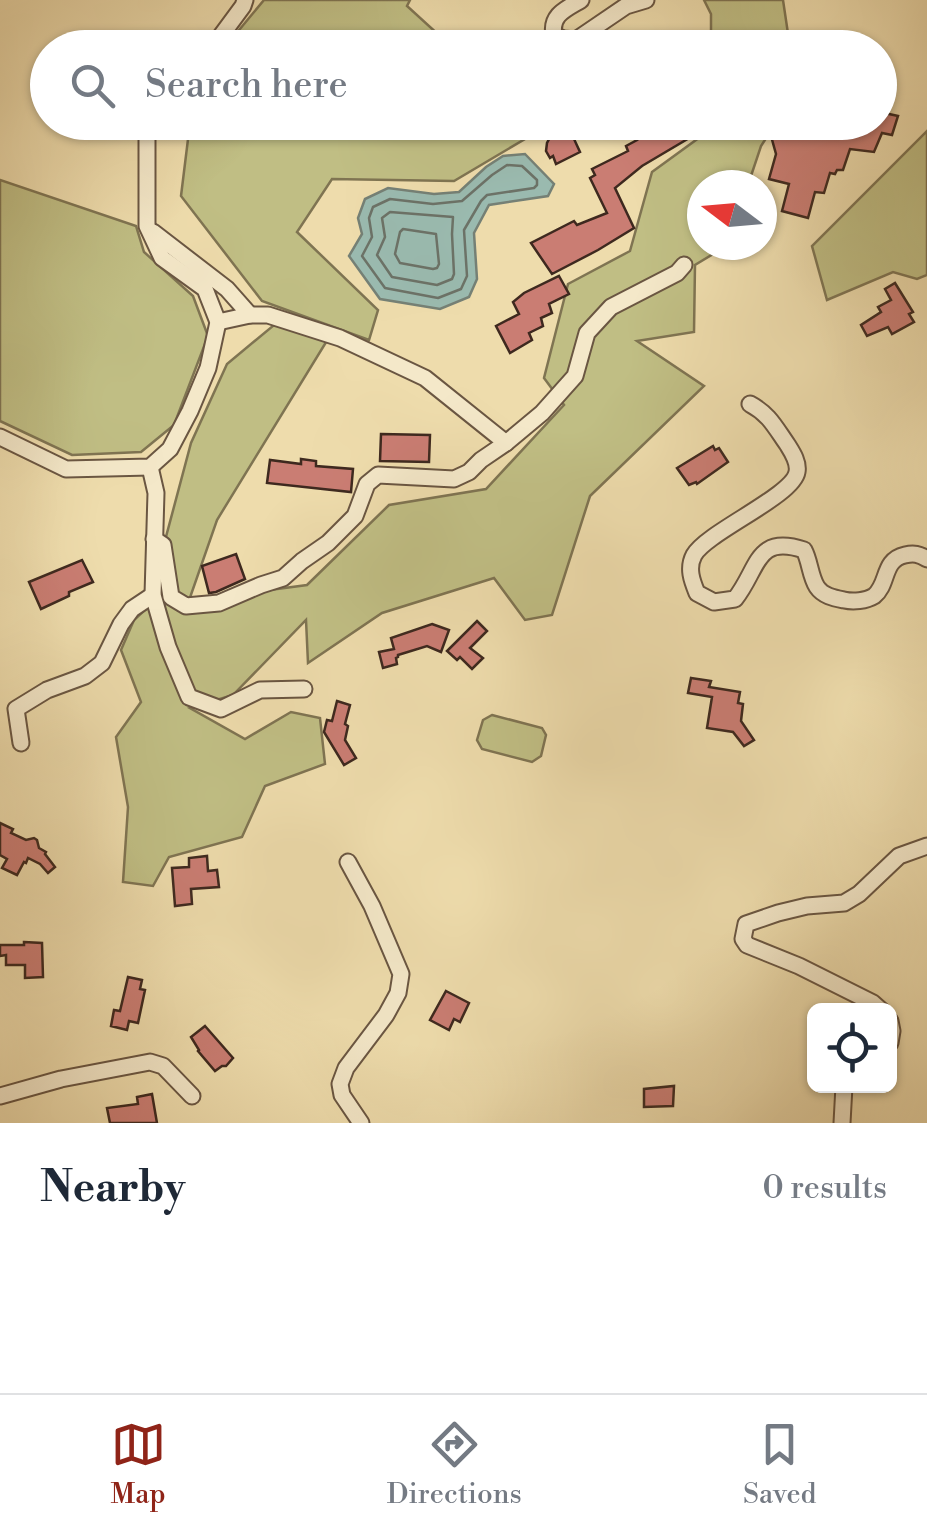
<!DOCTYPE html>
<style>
body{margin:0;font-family:"Libre Bodoni",serif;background:#f2f2f3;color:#1f2937}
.controls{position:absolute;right:30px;bottom:30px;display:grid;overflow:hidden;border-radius:15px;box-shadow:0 2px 8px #0004}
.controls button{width:90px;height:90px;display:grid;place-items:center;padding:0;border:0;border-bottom:2px solid #e0e1e3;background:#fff;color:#1f2937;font:50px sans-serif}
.compass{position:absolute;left:687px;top:170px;width:90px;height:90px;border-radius:50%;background:#fff;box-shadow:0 2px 8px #0004;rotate:286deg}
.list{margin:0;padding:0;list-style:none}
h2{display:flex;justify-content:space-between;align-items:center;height:130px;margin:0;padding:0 40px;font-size:42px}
h2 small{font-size:32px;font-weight:400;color:#747a83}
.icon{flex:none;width:55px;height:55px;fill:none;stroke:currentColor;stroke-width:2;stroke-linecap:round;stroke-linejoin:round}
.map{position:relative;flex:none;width:927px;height:1123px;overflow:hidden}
.search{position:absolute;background:#fff;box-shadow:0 2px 8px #0004;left:30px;right:30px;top:30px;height:110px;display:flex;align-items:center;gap:25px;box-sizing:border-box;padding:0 35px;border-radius:55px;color:#747a83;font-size:38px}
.sheet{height:270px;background:#fff}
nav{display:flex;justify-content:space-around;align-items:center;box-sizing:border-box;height:140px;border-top:2px solid #e0e1e3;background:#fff;font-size:28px;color:#747a83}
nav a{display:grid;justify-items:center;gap:5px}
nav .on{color:#8f2418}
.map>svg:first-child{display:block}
.green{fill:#c0be84;stroke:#7f7452;stroke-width:2.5}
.water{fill:#9abaaf;stroke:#758075;stroke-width:2.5}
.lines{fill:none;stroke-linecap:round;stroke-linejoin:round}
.shore{stroke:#6c7267;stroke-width:2.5}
.building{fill:#ca7d73;stroke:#3e291f;stroke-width:2.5}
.minor-casing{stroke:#6a5642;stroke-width:19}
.minor{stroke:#f4e8c9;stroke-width:15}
</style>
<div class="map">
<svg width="927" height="1123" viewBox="0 0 927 1123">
<rect width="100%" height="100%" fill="#eedcac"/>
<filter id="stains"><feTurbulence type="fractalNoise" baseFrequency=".002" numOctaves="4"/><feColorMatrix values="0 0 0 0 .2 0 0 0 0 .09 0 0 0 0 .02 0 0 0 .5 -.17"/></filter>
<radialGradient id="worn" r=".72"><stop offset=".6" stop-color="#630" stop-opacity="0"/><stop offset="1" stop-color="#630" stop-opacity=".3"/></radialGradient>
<g class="green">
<path d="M264,0h146l-3,6 45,41h-227z"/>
<path d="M704,0h79l7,47h-79v-33z"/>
<path d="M190,123l340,-1v14l-76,45 -122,-2 -35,53 81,78 -9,30 -107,-39 -81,-105z"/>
<path d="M711,123h65l-15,23 -13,39h-46v60h26l-33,20 -1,67 -57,9 67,45 -114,110 -38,119 -27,5 -31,-42 -112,35 -74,50 -2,-43 -73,75 -43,13 55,31 46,-27 29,6 5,46 -60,22 -23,51 -73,20 -16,29 -30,-4 5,-75 -12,-70 25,-35 -20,-52 13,-30 13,-12 44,-165 36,-79 47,-39 54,14 -111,181 -31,89 76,-18 45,-6 82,-80 97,-16 78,-84 -20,-27 24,-94 62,-33 22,-79 59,-43z"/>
<path d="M927,131v144l-10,4 -24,-7 -66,28 -15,-54z"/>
<path d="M0,180l136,46 8,26 49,44 15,40 -34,89 -33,27 -69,3 -72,-34z"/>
<path d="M492,715l50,13 4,7 -5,21 -9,6 -50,-13 -5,-9 6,-20z"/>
</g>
<path class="water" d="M525,154l29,30 -6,12 -59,9 -15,28 3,46 -8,18 -29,12 -60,-10 -31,-43 13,-22 -4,-16 7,-19 23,-11 46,6 25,-2 27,-25 17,-11z"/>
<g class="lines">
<g class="shore">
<path d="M507,165l15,1 15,14v5l-3,3 -47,7 -6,6 -17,29 3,46 -6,13 -23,9 -53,-10 -23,-32 10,-19 -3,-19 4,-11 17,-8 43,5 29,-3 30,-26z"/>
<path d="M390,212l63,5 -1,17 2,40 -2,5 -15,6 -45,-8 -15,-22 8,-18 -3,-19z"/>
<path d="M403,229l33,5 3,30 -2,4 -4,1 -33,-6 -5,-9 5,-22z"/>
</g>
</g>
<g class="building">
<path d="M880,112l18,4 -6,19 -10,-2 -8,19 -24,-3 -7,21h-6l-2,4 -5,-1 -6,20 -9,-1 -7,26 -26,-7 7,-27 -20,-5 7,-25 -5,-18 16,-14h93z"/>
<path d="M571,122h4l6,14 -7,3 6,13 -24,12 -3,-8 -3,2 -4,-7 1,-8 6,-11z"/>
<path d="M640,122h57l4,9 -59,35 -27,22 19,40 -36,22 -46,24 -21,-31 43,-22 3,4 30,-12 -17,-35 5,-3 -3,-6 36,-18 -2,-5 11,-6 -7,-12z"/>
<path d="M559,276l10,18 -20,10 3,9 -11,5 2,8 -14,7 3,7 -22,13 -14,-27 23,-12 -6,-12 11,-9z"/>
<path d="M895,283l18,29 -4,2 5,8 -22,12 -4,-7 -21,9 -6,-11 20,-13 -3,-5 13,-7 -6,-11z"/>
<path d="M381,434l49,1 -1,27 -49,-1z"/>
<path d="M713,446l2,4 4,-2 9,14 -31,22 -1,-2 -7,3 -12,-17z"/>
<path d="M301,459l15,2v5l37,3 -2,23 -84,-9 3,-23 31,4z"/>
<path d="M236,554l9,25 -29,13 -7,1 -7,-27z"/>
<path d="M82,560l11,22 -24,10v4l-28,13 -12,-27z"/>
<path d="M477,621l10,10 -17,17 13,10 -11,11 -12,-12 -3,3 -10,-9z"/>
<path d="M432,624l17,6 -8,22 -14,-6 -29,9v2l-2,1 1,6 -14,4 -4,-16 15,-3 -3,-11z"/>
<path d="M691,678l20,3 -2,6 31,5 -2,11 5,1 -2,17 13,19 -10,6 -11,-14 -26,-4 5,-31 -24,-4z"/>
<path d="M337,701l13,4 -5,19 3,2 -3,14 11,18 -12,7 -20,-33 3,-12 5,1z"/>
<path d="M0,823l13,6 -2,4 15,7 8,-2 3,2 2,8 7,4 -1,2 10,13 -7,6 -8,-9 -12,-6 -2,5 -2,-1 -7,13 -15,-7 5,-9 -7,-4z"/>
<path d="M207,856l1,15 9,-1 2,17 -28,2 1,15 -17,2 -3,-38 17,-1v-9z"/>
<path d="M24,942l18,1 1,34 -18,1v-13h-19v-10l-6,1v-11h24z"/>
<path d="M128,977l14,3 -2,9 5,1 -7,33 -9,-2 -2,9 -16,-4 3,-16 6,1z"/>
<path d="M446,991l23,12 -9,19 -6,-3 -5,11 -19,-10z"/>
<path d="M205,1026l28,32 -7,8h-4l-7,5 -17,-20 1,-1 -8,-13z"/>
<path d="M674,1086l-1,20 -29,1v-18z"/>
<path d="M152,1094l5,29h-47l-3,-15 31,-4 -1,-7z"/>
</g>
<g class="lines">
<defs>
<g id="minor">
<path d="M581,0c-15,9 -31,15 -27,35l9,4 13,1 50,-34 20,-6"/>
<path d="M212,48l31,-42 2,-6"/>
<path d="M153,232l74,57 23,26 -32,7"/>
<path d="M250,315h18l72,23 85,40 81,65"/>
<path d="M750,404c19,10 25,23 37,40 5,8 12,18 10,28 -4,24 -90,60 -103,83 -7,13 -2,26 3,38l17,9 21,-3c24,-30 20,-65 69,-49 6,11 6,26 13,37 6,9 17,11 27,13 9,2 22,1 30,-4 15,-12 8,-36 31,-41 9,-2 14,-1 22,4"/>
<path d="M0,437l66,32 84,-2 20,-18 20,-38 18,-43 10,-46 -13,-33 -43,-31 -15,-32v-96l3,-8"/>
<path d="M150,467l6,26 -3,102 15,52 21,50 32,12 39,-19 44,-1"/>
<path d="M154,539l9,6 8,52 15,9 33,-3 42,-18 22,-7 19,-17 26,-18 27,-27 12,-32 11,-9 76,4 15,-7 12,-12 25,-17 36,-30 33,-37 12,-43 24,-26 66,-34 7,-8"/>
<path d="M21,743l-5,-34 31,-19 38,-14 17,-13 19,-39 11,-15 21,-14"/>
<path d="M348,862l24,44 29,68 -3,19 -12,22 -40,53 -6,16 2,11 19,28"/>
<path d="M882,1011l-9,-8 -74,-37 -52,-21 -4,-6 3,-15 32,-11 29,-7 37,-3 15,-9 40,-38 28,-10"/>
<path d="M890,1021l2,10 -2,12"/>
<path d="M0,1096l61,-17 89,-17 13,4 29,30"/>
<path d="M842,1123l2,-37"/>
</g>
</defs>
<use href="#minor" class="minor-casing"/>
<use href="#minor" class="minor"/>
</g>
<rect width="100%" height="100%" filter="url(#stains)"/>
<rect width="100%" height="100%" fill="url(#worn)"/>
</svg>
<div class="controls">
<button><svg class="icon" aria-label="locate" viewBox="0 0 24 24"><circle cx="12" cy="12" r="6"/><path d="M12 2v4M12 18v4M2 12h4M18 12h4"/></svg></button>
</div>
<svg class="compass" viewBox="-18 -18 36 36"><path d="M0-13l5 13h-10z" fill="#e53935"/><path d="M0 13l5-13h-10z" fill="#747a83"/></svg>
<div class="search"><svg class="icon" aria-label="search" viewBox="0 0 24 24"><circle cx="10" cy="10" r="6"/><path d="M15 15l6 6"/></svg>Search here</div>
</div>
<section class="sheet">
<h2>Nearby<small>0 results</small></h2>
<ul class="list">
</ul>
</section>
<nav>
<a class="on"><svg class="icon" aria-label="map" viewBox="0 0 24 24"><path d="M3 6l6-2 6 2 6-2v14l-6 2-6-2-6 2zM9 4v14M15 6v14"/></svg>Map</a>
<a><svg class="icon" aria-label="directions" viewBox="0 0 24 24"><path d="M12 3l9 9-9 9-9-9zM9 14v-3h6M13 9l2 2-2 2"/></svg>Directions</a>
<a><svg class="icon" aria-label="saved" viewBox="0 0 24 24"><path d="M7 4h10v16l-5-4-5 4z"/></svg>Saved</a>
</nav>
